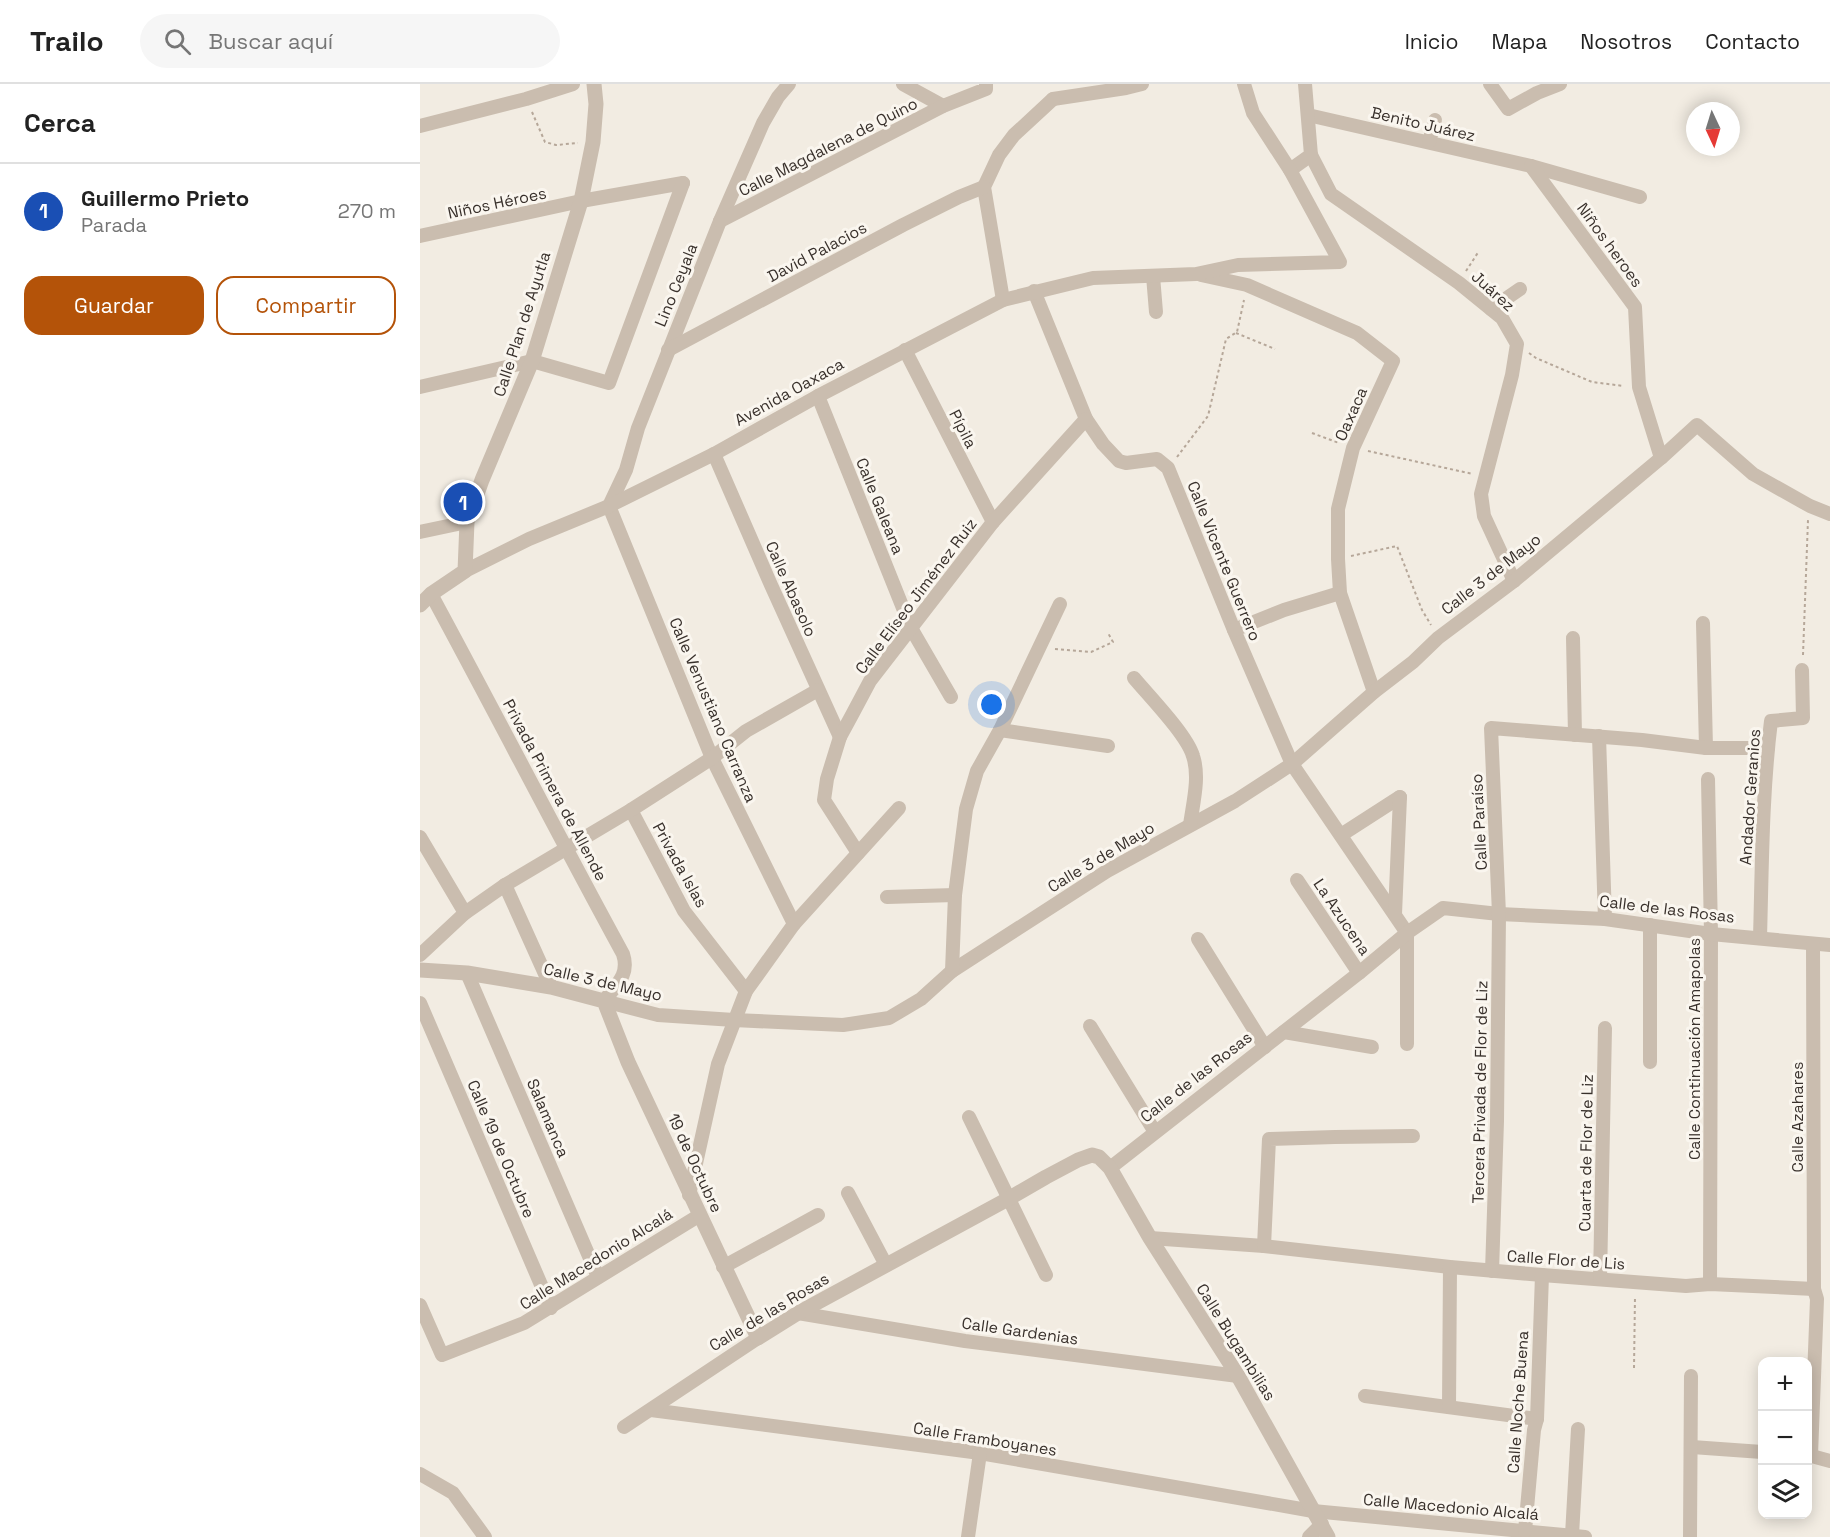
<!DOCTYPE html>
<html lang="es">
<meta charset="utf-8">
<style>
body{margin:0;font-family:"Space Grotesk",sans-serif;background:#f6f6f6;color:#222}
.controls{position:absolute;right:18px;bottom:18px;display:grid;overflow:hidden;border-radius:12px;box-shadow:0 3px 15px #0003}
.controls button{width:54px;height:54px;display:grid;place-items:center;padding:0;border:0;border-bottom:2px solid #e0e0e0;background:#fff;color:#222;font:30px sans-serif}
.compass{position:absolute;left:1266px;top:18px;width:54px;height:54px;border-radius:50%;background:#fff;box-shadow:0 3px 15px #0003;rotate:176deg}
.you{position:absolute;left:572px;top:621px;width:21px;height:21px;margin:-15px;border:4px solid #fff;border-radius:50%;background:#1a73e8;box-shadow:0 0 0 9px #1a73e833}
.badge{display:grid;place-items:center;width:39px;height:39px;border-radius:50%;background:#b45309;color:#fff;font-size:20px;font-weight:700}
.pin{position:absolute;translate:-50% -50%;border:3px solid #fff;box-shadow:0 2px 6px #0006}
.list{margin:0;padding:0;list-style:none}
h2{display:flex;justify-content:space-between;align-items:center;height:78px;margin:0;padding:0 24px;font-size:26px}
h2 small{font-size:20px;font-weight:400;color:#767676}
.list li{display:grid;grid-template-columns:39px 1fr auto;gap:18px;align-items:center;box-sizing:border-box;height:96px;padding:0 24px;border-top:2px solid #e0e0e0}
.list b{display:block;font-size:22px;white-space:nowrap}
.list p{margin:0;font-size:20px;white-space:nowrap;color:#767676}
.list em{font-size:20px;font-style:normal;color:#767676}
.actions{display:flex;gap:12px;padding:18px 24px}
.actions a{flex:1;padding:14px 0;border:2px solid #b45309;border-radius:18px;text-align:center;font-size:21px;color:#b45309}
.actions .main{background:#b45309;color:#fff}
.icon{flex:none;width:33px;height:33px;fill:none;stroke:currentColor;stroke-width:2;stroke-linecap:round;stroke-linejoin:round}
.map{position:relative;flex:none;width:1410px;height:1453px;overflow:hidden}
header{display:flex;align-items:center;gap:36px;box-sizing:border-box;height:84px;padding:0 30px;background:#fff;border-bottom:2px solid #e0e0e0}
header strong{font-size:28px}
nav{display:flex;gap:33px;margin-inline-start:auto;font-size:21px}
.search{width:420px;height:54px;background:#f6f6f6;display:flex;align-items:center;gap:15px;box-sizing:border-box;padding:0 21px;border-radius:33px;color:#767676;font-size:22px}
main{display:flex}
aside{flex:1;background:#fff}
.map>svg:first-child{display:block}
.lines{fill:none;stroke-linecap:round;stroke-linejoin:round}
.path{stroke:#b6a799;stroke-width:2;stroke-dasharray:3 3;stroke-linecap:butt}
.minor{stroke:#cabdaf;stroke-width:14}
.tertiary{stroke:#cabdaf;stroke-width:15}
.labels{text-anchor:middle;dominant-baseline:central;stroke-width:6;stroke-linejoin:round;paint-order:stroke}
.street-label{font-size:16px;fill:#39312c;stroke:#faf6ef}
</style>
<header>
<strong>Trailo</strong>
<div class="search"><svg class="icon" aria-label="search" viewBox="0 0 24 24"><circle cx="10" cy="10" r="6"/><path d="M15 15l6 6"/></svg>Buscar aquí</div>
<nav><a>Inicio</a><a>Mapa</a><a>Nosotros</a><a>Contacto</a></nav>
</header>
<main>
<aside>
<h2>Cerca<small></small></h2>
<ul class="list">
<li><span class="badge" style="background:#1a4fb4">1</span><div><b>Guillermo Prieto</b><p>Parada</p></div><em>270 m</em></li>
</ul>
<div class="actions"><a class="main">Guardar</a><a>Compartir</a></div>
</aside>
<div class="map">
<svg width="1410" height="1453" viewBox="0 0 1410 1453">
<rect width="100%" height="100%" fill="#f2ece2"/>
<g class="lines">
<g class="path">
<path d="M112,28l13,30 11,3 22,-2"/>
<path d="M1046,187l13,-20"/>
<path d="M816,249l39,16"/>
<path d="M1109,269l7,5 56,24 32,4"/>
<path d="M892,349l27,10"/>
<path d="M948,367l105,23"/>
<path d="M757,373l31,-41 18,-77 11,-7 7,-32"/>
<path d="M931,472l46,-10 25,64 9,15"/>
<path d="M635,565l36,3 22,-10 -5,-9"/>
<path d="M1383,571l5,-135"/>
<path d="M1214,1284l1,-72"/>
</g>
<g class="minor">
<path d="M369,0l-11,13 -15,26 -43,98 -82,207 -12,42 -17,36 103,252 82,166"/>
<path d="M483,0l40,22"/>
<path d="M1070,0l18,25 29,-16 23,-9"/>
<path d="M633,15l73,-11 16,-4"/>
<path d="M888,31l223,51 109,31"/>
<path d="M0,42l106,-27 47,-15"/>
<path d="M1009,58l6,-22"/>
<path d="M891,71l20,39 128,89 43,35 15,26 -5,31 -31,119 3,22 30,65"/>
<path d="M1111,82l104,141 4,80 22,71"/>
<path d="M870,86l21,-15 -6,-71"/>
<path d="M300,137l223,-115 43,-17v-5"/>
<path d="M0,152l161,-35 102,-18"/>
<path d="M781,191l46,10 110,48 36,28 -40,87 -15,61v50l2,34 34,99"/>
<path d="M733,192l3,36"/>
<path d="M614,207l52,128 17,25 16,17 7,2 31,-4 11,9 66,162 58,134 115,169v111"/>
<path d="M583,216l-19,-113 15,-32 15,-20 39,-36"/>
<path d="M1071,225l29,-20"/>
<path d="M248,266l235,-125 56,-28 25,-10"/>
<path d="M485,266l88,172"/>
<path d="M0,303l112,-26 77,22 74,-200"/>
<path d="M398,312l93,232 40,69"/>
<path d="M294,370l57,131 69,152"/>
<path d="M0,448l47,-10"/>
<path d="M45,487l64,-32 80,-33 105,-52 104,-58 185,-96 90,-22 103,-4 42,-9 102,-3 -50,-92 -37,-57 -9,-29"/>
<path d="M11,510c65,120 127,241 192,360 7,21 -7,31 -19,47l54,14 76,5 109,5 46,-7 32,-19 31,-28 155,-100 128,-70 57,-37 82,-72 39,-30 25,-24 76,-57 147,-123 36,-33 56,49 57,32 20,8"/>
<path d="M1283,539l3,125"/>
<path d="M814,546l50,-20 56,-17"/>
<path d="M1153,554l2,97"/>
<path d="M714,594c15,18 53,57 59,78 7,21 0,47 -3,69"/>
<path d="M580,646l108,16"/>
<path d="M1179,652l6,183"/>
<path d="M1288,695l3,155 -1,350"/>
<path d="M211,726l53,101 62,80"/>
<path d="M921,751l59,-38"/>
<path d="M0,753l45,76"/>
<path d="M438,769l-34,-53 3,-21 13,-42 13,-24 17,-32 123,-159 93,-103"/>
<path d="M877,796l62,93"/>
<path d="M85,801l46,102"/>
<path d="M467,813l68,-2"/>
<path d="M975,830l5,-117"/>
<path d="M1340,854c2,-72 2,-145 11,-217l32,-3 -1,-48"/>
<path d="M778,855l67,108"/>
<path d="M0,871l45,-42 40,-28 126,-75 81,-52 34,-27 72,-41"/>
<path d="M532,887l3,-76 11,-86 11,-38 23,-41 60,-126"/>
<path d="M47,889l131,304"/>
<path d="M0,919l131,305"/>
<path d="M670,942l65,106"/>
<path d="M864,948l88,15"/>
<path d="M1230,978v-137"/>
<path d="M549,1033l77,158"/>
<path d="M690,1084l249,-195 48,-40 36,-25 56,6 106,5 106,15 119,11"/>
<path d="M428,1109l38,72"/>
<path d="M269,1111l29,-131 28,-73 48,-67 105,-116"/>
<path d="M730,1154l114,8 186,21 92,8 144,11 24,-2 104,5"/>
<path d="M844,1162l5,-107 66,-2 78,-1"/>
<path d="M303,1183l95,-52"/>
<path d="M1072,1187l5,-150 2,-207 -8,-186 151,12 64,8h62"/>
<path d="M1180,1195l5,-251"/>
<path d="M0,1221l22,50 82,-32 176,-108"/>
<path d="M378,1229l167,28 273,35"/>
<path d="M945,1312l172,23"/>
<path d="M1029,1323l1,-140"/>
<path d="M231,1326l329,43 333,58 272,26"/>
<path d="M204,1343l134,-89"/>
<path d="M1272,1363l70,5"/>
<path d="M1388,1371l22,6"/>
<path d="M1391,1371l6,-156 -3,-10 -1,-345"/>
<path d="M0,1390l33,19 32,44"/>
<path d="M1105,1447l9,-101 3,-11 5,-144"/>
<path d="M1152,1451l6,-106"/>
<path d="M548,1453l12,-84"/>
<path d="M889,1453l13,-13"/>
<path d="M1270,1453l1,-161"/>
</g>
<g class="tertiary">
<path d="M0,521l11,-11 34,-23 2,-49 15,-42 50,-119 49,-160 12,-59 3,-38 -2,-20"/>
<path d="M0,886l47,3 84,14 53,14 24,61 130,276 40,-25 210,-114 38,-22 32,-17 14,-5 7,2 11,11 40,70 88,138 90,161"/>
</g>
</g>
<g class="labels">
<g class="street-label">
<text transform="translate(1003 40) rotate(13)">Benito Juárez</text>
<text transform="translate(408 63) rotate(-27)">Calle Magdalena de Quino</text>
<text transform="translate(77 119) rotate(-12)">Niños Héroes</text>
<text transform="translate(1190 161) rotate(54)">Niños heroes</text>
<text transform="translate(397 168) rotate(-28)">David Palacios</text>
<text transform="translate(256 201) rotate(-68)">Lino Ceyala</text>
<text transform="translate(1073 207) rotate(42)">Juárez</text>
<text transform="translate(102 240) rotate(-72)">Calle Plan de Ayutla</text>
<text transform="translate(369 308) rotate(-29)">Avenida Oaxaca</text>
<text transform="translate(931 330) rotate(-66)">Oaxaca</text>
<text transform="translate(543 345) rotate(63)">Pípila</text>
<text transform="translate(460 422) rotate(68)">Calle Galeana</text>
<text transform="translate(804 477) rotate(68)">Calle Vicente Guerrero</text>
<text transform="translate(1071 490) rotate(-38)">Calle 3 de Mayo</text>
<text transform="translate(371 505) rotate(66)">Calle Abasolo</text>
<text transform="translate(496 512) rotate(-53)">Calle Elíseo Jiménez Ruiz</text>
<text transform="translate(293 626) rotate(67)">Calle Venustiano Carranza</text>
<text transform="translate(135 706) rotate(62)">Privada Primera de Allende</text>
<text transform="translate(1330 713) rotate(-86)">Andador Geranios</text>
<text transform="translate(1059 738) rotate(-93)">Calle Paraíso</text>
<text transform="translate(681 773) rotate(-31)">Calle 3 de Mayo</text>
<text transform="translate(260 781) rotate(61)">Privada Islas</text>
<text transform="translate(1247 825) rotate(7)">Calle de las Rosas</text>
<text transform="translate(922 833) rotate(56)">La Azucena</text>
<text transform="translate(183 898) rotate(13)">Calle 3 de Mayo</text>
<text transform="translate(1274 965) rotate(-90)">Calle Continuación Amapolas</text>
<text transform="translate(776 993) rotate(-38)">Calle de las Rosas</text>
<text transform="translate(1060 1008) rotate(-89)">Tercera Privada de Flor de Liz</text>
<text transform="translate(1377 1033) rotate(-90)">Calle Azahares</text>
<text transform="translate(128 1034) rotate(67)">Salamanca</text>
<text transform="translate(81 1065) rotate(67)">Calle 19 de Octubre</text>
<text transform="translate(1166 1069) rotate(-89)">Cuarta de Flor de Liz</text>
<text transform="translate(275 1079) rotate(65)">19 de Octubre</text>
<text transform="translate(176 1175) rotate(-32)">Calle Macedonio Alcalá</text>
<text transform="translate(1146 1176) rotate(4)">Calle Flor de Lis</text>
<text transform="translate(349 1228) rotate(-31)">Calle de las Rosas</text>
<text transform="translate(600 1247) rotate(8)">Calle Gardenias</text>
<text transform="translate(816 1258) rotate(58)">Calle Bugambilias</text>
<text transform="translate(1098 1318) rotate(-86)">Calle Noche Buena</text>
<text transform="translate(565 1355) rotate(9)">Calle Framboyanes</text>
<text transform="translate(1031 1423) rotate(5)">Calle Macedonio Alcalá</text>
</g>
</g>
</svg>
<div class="controls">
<button>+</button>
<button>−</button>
<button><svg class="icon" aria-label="layers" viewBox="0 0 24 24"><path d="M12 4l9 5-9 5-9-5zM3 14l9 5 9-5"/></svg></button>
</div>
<svg class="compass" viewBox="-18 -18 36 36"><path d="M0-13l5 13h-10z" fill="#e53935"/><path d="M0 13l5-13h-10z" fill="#767676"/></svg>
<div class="you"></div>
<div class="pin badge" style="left:43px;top:418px;background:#1a4fb4">1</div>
</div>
</main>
